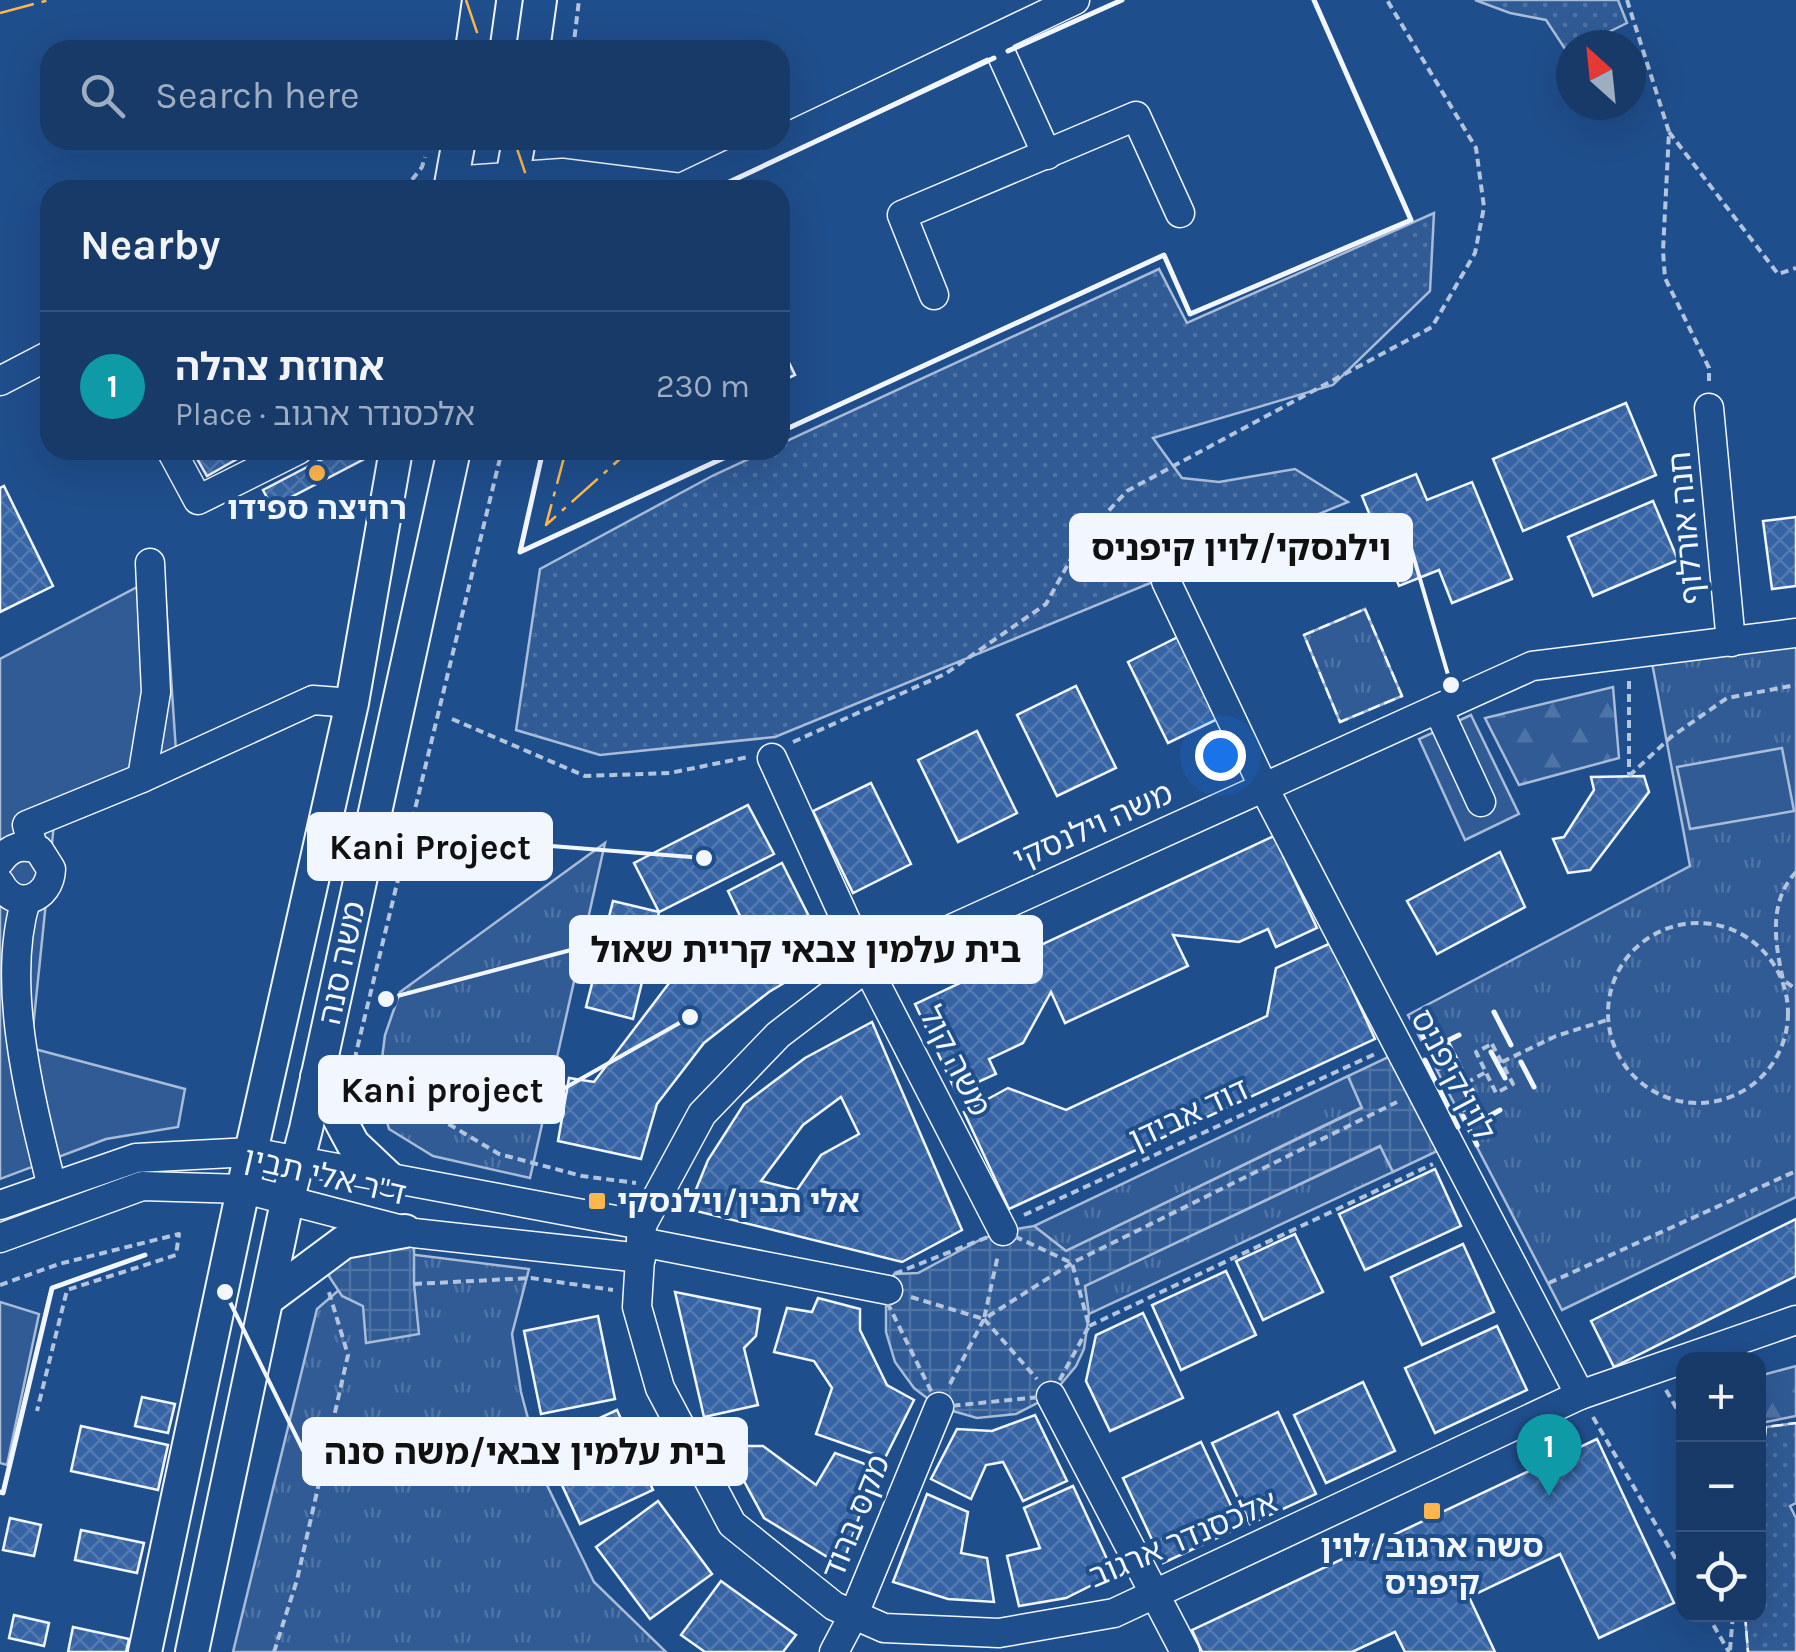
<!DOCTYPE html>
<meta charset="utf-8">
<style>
body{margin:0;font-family:Karla,"Noto Sans Hebrew",sans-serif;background:#20416f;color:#f1f3f6}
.controls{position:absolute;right:30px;bottom:30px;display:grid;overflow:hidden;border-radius:20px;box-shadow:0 10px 40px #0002}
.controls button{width:90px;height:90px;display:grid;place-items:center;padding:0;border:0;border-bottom:2px solid #36547d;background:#173a69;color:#f1f3f6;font:50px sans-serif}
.compass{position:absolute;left:1556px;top:30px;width:90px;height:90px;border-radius:50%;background:#173a69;box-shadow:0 10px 40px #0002;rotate:333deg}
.you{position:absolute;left:1220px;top:755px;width:35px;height:35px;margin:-25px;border:8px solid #fff;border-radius:50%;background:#1a73e8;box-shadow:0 0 0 15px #1a73e833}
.badge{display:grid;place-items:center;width:65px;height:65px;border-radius:50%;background:#8c9099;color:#fff;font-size:32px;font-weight:700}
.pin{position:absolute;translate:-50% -82px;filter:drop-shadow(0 2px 5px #0008)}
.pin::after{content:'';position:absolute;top:52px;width:35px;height:30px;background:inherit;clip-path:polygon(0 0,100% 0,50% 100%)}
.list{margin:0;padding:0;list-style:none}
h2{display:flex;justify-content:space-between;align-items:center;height:130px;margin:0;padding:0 40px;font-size:42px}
h2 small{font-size:32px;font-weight:400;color:#9eadc0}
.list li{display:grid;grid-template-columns:65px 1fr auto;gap:30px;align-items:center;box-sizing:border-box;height:150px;padding:0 40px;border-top:2px solid #36547d}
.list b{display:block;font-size:38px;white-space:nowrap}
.list p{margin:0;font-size:32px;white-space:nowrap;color:#9eadc0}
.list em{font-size:32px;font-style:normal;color:#9eadc0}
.icon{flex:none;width:55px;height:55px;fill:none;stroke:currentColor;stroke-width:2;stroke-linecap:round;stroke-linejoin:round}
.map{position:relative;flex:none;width:1796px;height:1652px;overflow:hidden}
.search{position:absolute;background:#173a69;box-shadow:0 10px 40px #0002;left:40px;top:40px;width:750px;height:110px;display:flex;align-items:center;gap:25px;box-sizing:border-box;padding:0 35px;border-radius:30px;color:#9eadc0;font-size:38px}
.panel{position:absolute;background:#173a69;box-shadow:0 10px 40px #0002;left:40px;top:180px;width:750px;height:280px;border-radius:30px}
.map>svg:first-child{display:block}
.grass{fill:url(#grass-dots);stroke:#a8bbd7;stroke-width:2.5}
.forest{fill:url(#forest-firs);stroke:#a8bbd7;stroke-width:2.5}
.park{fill:url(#park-tufts);stroke:#a8bbd7;stroke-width:2.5}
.pitch{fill:#305b95;stroke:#a8bbd7;stroke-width:2.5}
.plaza{fill:url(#plaza-grid);stroke:#a8bbd7;stroke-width:2.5}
.building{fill:url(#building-cross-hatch);stroke:#f2f6ff;stroke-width:2.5;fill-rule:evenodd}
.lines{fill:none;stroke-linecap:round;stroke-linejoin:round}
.minor-casing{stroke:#f2f6ff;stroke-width:31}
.major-casing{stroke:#f2f6ff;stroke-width:36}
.path{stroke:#b3c4dc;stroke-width:4;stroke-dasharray:8 5;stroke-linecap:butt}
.minor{stroke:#1f4e8c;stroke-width:28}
.major{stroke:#1f4e8c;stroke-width:32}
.fence{stroke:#f2f6ff;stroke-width:2.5;stroke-dasharray:12 5;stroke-linecap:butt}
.wall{stroke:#f2f6ff;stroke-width:5}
.power{stroke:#ffb74d;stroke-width:2.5;stroke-dasharray:35 8 5 8;stroke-linecap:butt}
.poi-dot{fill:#ffb74d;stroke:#1f4e8c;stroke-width:4}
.labels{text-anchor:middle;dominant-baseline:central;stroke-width:8;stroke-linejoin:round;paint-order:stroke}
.poi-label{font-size:32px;font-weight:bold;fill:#f2f6ff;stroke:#1f4e8c}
.street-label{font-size:32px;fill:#f2f6ff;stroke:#1f4e8c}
.leader{fill:none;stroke:#f2f6ff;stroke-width:4}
.callout-dot{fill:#f2f6ff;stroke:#1f4e8c;stroke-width:4}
.callout{fill:#f2f6ff;stroke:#f2f6ff;stroke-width:4}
.callout-label{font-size:35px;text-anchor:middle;font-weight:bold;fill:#111}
</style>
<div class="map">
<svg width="1796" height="1652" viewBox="0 0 1796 1652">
<defs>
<pattern id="grass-dots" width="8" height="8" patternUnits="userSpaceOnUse" patternTransform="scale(2.5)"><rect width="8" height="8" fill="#305b95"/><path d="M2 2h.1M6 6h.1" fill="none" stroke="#4e73a5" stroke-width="1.8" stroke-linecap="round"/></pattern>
<pattern id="forest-firs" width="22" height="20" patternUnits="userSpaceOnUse" patternTransform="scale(2.5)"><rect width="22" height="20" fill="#305b95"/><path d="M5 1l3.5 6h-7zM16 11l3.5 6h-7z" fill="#4e73a5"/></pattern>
<pattern id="park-tufts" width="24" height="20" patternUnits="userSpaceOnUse" patternTransform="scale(2.5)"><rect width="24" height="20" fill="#305b95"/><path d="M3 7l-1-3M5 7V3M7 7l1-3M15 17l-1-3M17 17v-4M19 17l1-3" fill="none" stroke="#4e73a5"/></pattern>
<pattern id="plaza-grid" width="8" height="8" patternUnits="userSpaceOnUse" patternTransform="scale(2.5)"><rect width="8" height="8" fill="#305b95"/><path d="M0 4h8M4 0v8" fill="none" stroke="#4e73a5"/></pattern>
<pattern id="building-cross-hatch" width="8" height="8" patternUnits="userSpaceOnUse" patternTransform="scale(2.5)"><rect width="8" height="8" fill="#3563a3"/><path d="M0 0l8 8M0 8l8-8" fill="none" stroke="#537ab1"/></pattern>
</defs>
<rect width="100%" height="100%" fill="#1f4e8c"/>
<g class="grass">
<path d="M1475,0h143l9,23 -45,22h-11v5l-4,2 -21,-32 -36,-7z"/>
<path d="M1434,213l-4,78 -97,94 -180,53 29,40 37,4 76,-13 53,33 -573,235 -175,18 -84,-25 24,-161 174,-94 54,-25h12v-6l379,-175 28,54z"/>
<path d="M1796,1423v80l-6,3 6,12v134h-48l-3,-37 13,-1v-121l8,-66z"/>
</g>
<g class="forest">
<path d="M1613,687l6,71 -100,27 -34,-67z"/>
<path d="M1796,1366v50l-35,7 -2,-6v-41z"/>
</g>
<g class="park">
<path d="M1365,609l37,87 -62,26 -36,-87z"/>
<path d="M1796,635v562l-234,113 -154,-295 282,-149 -40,-214z"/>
<path d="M605,843l-75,335 -97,-22 -44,-27 -11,-39 7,-55 15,-43z"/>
<path d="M1348,1076l14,31 -296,144 -32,-25z"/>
<path d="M1381,1146l12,26 -304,142 -5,-28z"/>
<path d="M384,1251l145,18 -17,65 9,58 23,87 50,103 72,70h-433l84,-343z"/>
</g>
<g class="pitch">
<path d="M164,573l12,178 -120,53 -25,244 154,41 -7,38 -72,12 -106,40v-520z"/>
<path d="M1471,715l48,99 -54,26 -46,-101z"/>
<path d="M1782,748l12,63 -104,18 -13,-62z"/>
<path d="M0,1302l39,12 -32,151 -7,-2z"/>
</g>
<g class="plaza">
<path d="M1401,1051l49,94 -57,27 -13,-26 -295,140 4,28 -5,35 -8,17 -25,30 -35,18 -39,4 -38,-11 -25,-19 -19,-26 -9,-30v-32l8,-26 24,-1 62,-33 23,-9 31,-5 32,25 296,-143 -14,-32z"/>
<path d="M414,1233v51l5,50 -53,9 -3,-37 -21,-10 -23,-35z"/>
</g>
<g class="building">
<path d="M780,344l15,31 -15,7z"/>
<path d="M1626,403l30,72 -133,56 -30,-72z"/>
<path d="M192,450h61l-46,26z"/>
<path d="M340,450h29l3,5 -100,52 -9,-17z"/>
<path d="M1416,474l11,26 45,-18 40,97 -60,24 -13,-33 -40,16 -37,-90z"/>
<path d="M4,486l49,100 -53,26v-124z"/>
<path d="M1653,501l25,59 -85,36 -25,-59z"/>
<path d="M1796,517v69l-24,3 -9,-68z"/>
<path d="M1186,633l40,82 -58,28 -40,-81z"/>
<path d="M1076,686l40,82 -59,28 -40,-81z"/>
<path d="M977,731l40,82 -59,29 -40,-82z"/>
<path d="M1644,776l5,16 -59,78 -22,3 -15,-34 11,-2 30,-47 -3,-13z"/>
<path d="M871,783l40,81 -58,29 -40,-82z"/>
<path d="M748,805l26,49 -115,58 -25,-49z"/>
<path d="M1274,836l43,92 -41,19 -8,-18 -29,13 -66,-7 15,31 -123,57 -14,-31 -28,51 -34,16 7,15 -40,18 -41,-88z"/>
<path d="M1500,852l25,55 -88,47 -30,-53z"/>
<path d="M782,863l47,93 -60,36 -65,51 -47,61 -16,55 -83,-18 11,-63 25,4 88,-116 59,-48 -13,-27z"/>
<path d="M613,901l46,11 -26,107 -47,-12z"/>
<path d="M1331,943l44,96 -366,170 -45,-97 44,-24 58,22 201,-94 9,-48z"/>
<path d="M872,1022l90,208 -60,32 -214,-53 20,-49 36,-56 61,-46zM841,1097l18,37 -38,21 -24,35 -36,-9 42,-56z"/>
<path d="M1435,1169l26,57 -96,44 -26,-56z"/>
<path d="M1796,1219v57l-182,91 -23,-46z"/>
<path d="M1295,1234l28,58 -60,28 -27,-59z"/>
<path d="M1463,1244l31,68 -72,33 -31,-68z"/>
<path d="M1226,1271l30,64 -75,35 -29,-65z"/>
<path d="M675,1292l85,17 -4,27 -12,12 14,57 -54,12z"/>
<path d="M818,1298l42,11v21l27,55 27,15 -29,58 -69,-24 16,-46 -18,-27 -40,-9 13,-44 25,4z"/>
<path d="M1143,1313l40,85 -73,33 -24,-50 10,-46z"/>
<path d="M598,1316l17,83 -74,15 -17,-83z"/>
<path d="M1497,1326l30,64 -92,43 -30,-65z"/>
<path d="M1363,1382l32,69 -69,32 -32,-68z"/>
<path d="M142,1397l33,7 -7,29 -33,-7z"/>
<path d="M617,1410l36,80 -73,34 -37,-80z"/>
<path d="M1278,1412l38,82 -66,30 -38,-81z"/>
<path d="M1035,1415l32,66 -44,20 -20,-39 -17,3 -15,34 -40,-20 26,-50 35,2z"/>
<path d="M81,1426l87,19 -10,45 -87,-19z"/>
<path d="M1597,1439l77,164 -75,35 -39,-84 -91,43 26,55h-90l-10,-20 -43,20h-150l-10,-22z"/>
<path d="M1201,1442l40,85 -78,36 -40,-85z"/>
<path d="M725,1446h38l53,39 19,-32 41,15 -34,98 -78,-48z"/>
<path d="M1073,1486l34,73 -3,20 -38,19 -47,8 -12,-50 33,-8 -16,-40z"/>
<path d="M927,1494l41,18 -7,41 26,5 7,44 -46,-3 -55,-17z"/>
<path d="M658,1501l54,73 -62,45 -54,-72z"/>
<path d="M10,1518l31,7 -7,31 -31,-6z"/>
<path d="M81,1530l63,13 -7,30 -62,-13z"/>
<path d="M721,1581l75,54 -13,17h-78l-24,-17z"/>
<path d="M14,1615l35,8 -5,23 -35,-8z"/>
<path d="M73,1627l56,12 -3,13h-58z"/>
</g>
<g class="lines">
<defs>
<g id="minor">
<path d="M995,40l52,115"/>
<path d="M451,181l111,-8 119,15"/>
<path d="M669,190l12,-2 394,-188"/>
<path d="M934,295l-32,-80 234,-99 44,97"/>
<path d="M0,381l50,-26"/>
<path d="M1709,408l22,234"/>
<path d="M171,450l27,50 100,-50"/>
<path d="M1166,581l98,207 316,607"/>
<path d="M1796,633l-264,33 -665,301 -89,68 -76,79 -60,111 -5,82 23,81 72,136 102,82 50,22 115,5 115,-20 466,-218 216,-75"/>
<path d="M1438,709l43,93"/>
<path d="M772,758l95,209 136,264"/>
<path d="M142,778l14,-86 -6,-129"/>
<path d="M33,847l-6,-22 115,-47 171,-78 39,3"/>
<path d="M0,861c10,-14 23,-18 39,-11l12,19c-1,31 -36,43 -51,14"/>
<path d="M26,900c-26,84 5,202 26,287"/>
<path d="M0,1205l136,-47 115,-6 391,73"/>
<path d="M0,1238l142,-52 102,3 170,44 227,25"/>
<path d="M641,1242l247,48"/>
<path d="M1051,1396l134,256"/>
<path d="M834,1652l20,-38 85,-207"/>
</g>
<g id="major">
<path d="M472,50l7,-50"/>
<path d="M533,50l7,-50"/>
<path d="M450,190l9,-50"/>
<path d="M510,190l9,-50"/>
<path d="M317,1077l36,67 37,35"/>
<path d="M270,1297l74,-55 61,-11"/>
<path d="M145,1652l106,-500 101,-449 44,-253"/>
<path d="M192,1652l95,-450 19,-73 148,-679"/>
</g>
</defs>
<use href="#minor" class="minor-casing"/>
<use href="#major" class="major-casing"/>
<g class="path">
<path d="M1627,0l42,132 -6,119 2,27 44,90v15"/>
<path d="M573,50l6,-50"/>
<path d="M1669,132l109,142 18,-6"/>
<path d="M295,190l40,-6 50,6"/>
<path d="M404,190l18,-23 3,-10"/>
<path d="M1629,681v95"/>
<path d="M452,719l133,57 85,-3 78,-16"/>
<path d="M793,742l152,-68 101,-70 36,-65 45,-48 305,-164 43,-74 9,-46 -8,-59 -89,-148"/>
<path d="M1629,776l42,-39 56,-39 69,-13"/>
<path d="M1796,872c-28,30 -21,71 -13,108l13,9"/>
<circle cx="1698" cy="1013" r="90"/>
<path d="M1492,1044l21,40 -17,9 -20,-41z"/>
<path d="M1502,1062l54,-26 51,-16"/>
<path d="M346,1069l11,10 63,28 79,47 83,22 54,7"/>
<path d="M1437,1070l17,-9 23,43 -15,7"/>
<path d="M1466,1083l20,-11"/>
<path d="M355,1086l1,-33 146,-603"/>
<path d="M1024,1215l351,-161"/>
<path d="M1003,1231l69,32 17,63 -38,70 -112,11 -53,-107 8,-26z"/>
<path d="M1549,1283l247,-112"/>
<path d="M414,1284l117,-6 82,12"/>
<path d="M0,1285l59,-21 120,-30 -3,21 -109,35 -30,121"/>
<path d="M911,1297l73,22 14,-64"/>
<path d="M984,1319l53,60"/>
<path d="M1089,1326l344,-162"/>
<path d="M950,1384l34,-65 88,-56 325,-161"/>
<path d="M1666,1390l18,31"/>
<path d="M1593,1417l91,156"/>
<path d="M1707,1614l22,38"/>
<path d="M1730,1650l3,-36"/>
<path d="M274,1652l23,-72 51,-225 -20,-66"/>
</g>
<use href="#minor" class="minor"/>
<use href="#major" class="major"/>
<g class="fence">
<path d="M1365,609l37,87 -62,26 -36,-87z"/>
<path d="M1758,1489l8,-62 30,-4"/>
<path d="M1745,1614l3,38"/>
</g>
<g class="wall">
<path d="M1008,51l114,-51"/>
<path d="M712,190l282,-132"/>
<path d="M780,432l384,-177 26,59 221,-94 -97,-220"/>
<path d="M543,450l-23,102 221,-102"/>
<path d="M1494,1012l17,33"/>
<path d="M1420,1031l17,33"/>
<path d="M1459,1035l-12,6 16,32"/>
<path d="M1491,1052l14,26"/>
<path d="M1425,1060l33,67"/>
<path d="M1521,1062l13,25"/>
<path d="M1454,1069l15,30"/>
<path d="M1472,1090l14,28 14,-8"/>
<path d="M1463,1116l14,29"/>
<path d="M0,1492l3,1 49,-205 93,-33"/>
</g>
<g class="power">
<path d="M466,0l17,50"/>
<path d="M0,13l49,-13"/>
<path d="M514,140l17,50"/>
<path d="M566,450l-20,75 84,-75"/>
</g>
</g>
<g class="poi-dot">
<circle cx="317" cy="473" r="10"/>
<rect x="587" y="1191" width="20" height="20" rx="5"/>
<rect x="1422" y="1501" width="20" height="20" rx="5"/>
</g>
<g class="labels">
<g class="poi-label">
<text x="317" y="508">רחיצה ספידו</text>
<text x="617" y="1201" text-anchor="start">אלי תבין/וילנסקי</text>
<text x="1432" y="1546">סשה ארגוב/לוין<tspan x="1432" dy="37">קיפניס</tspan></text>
</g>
<g class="street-label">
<text transform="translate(1686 528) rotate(-95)">חנה אורלוף</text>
<text transform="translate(1093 826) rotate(-24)">משה וילנסקי</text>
<text transform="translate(342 963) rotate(-78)">משה סנה</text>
<text transform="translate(955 1061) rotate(63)">משה קול</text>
<text transform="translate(1453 1075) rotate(62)">לוין קיפניס</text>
<text transform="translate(1189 1114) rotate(-25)">דוד אבידן</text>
<text transform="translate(325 1176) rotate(13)">ד"ר אלי תבין</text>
<text transform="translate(856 1517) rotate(-68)">מקס ברוד</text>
<text transform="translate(1183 1539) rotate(-23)">אלכסנדר ארגוב</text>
</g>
</g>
<path class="leader" d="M1451 685L1411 548M704 858L551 846M386 999L571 950M690 1017L563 1089M225 1292L304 1452"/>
<g class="callout-dot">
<circle cx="1451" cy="685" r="10"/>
<circle cx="704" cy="858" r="10"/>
<circle cx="386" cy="999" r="10"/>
<circle cx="690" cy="1017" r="10"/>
<circle cx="225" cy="1292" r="10"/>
</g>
<g class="callout">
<rect x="1071" y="515" width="340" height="65" rx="10"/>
<rect x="309" y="814" width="242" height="65" rx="10"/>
<rect x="571" y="917" width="470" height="65" rx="10"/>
<rect x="320" y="1057" width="243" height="65" rx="10"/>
<rect x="304" y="1419" width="442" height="65" rx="10"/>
</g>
<g class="callout-label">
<text x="1241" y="560">וילנסקי/לוין קיפניס</text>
<text x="430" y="859">Kani Project</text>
<text x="806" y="962">בית עלמין צבאי קריית שאול</text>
<text x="442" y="1102">Kani project</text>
<text x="525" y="1464">בית עלמין צבאי/משה סנה</text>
</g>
</svg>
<div class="controls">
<button>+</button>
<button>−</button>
<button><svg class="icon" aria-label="locate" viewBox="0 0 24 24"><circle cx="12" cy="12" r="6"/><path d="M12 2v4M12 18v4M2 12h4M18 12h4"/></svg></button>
</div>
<svg class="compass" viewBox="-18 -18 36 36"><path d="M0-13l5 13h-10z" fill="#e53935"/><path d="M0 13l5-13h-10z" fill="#9eadc0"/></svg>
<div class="you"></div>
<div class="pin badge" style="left:1549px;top:1496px;background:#0f9aa8">1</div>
<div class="search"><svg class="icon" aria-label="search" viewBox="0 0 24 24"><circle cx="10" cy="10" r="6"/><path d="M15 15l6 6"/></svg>Search here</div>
<section class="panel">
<h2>Nearby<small></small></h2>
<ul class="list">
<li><span class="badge" style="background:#0f9aa8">1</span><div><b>אחוזת צהלה</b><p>Place · אלכסנדר ארגוב</p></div><em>230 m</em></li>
</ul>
</section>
</div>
